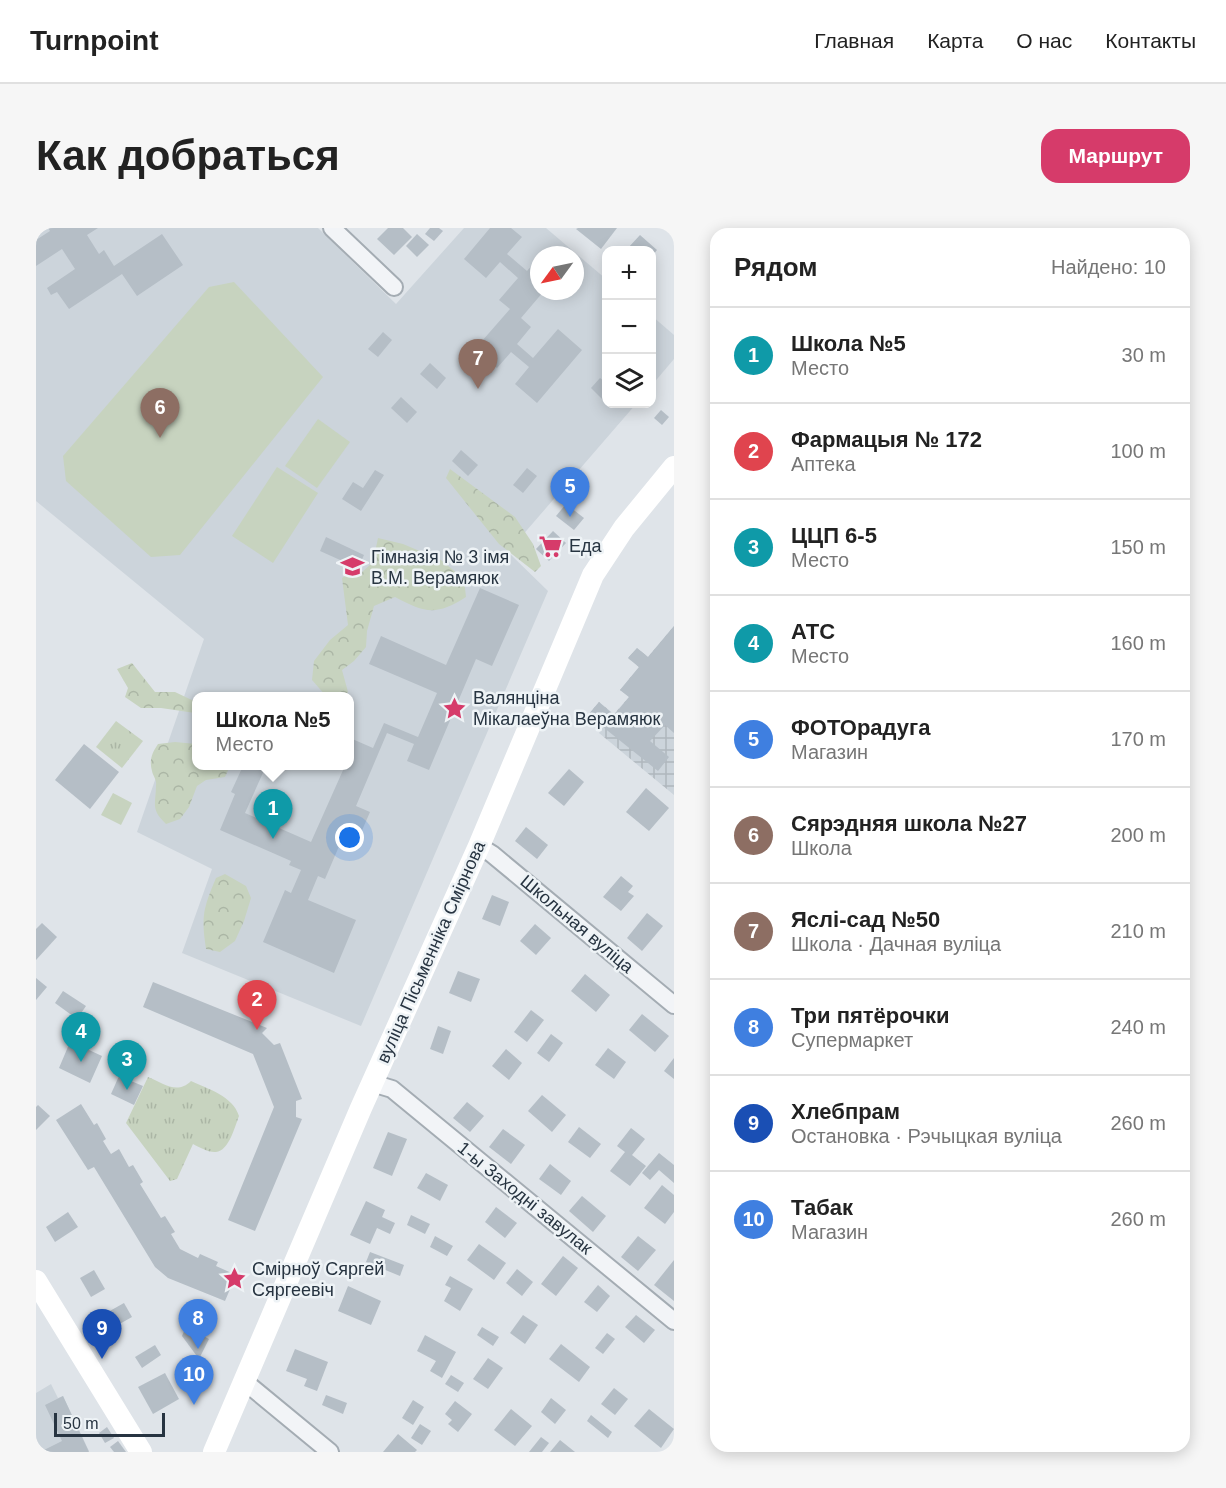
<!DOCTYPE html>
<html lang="ru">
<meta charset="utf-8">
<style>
body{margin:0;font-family:Helvetica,sans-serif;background:#f6f6f6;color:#222}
.controls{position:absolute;right:18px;top:18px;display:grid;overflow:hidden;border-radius:12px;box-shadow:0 3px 15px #0003}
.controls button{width:54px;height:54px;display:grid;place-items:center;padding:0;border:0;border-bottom:2px solid #e0e0e0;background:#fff;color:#222;font:30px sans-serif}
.compass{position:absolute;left:494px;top:18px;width:54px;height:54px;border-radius:50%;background:#fff;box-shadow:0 3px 15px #0003;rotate:237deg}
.scale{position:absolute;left:18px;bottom:15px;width:111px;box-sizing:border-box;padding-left:6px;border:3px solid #273441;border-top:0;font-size:16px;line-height:21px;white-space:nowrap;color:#273441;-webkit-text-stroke:4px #eef3f6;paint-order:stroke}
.you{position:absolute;left:314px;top:610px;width:21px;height:21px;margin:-15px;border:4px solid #fff;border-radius:50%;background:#1a73e8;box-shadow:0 0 0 9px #1a73e833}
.badge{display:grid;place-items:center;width:39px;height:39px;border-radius:50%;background:#d63b6a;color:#fff;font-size:20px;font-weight:700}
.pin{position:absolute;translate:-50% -50px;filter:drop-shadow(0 2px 3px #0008)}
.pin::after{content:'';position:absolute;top:32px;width:21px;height:18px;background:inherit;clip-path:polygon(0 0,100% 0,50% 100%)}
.popup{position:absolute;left:156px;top:464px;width:162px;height:78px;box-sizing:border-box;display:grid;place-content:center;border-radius:12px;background:#fff;filter:drop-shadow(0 2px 4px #0005);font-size:20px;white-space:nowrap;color:#767676}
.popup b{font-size:22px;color:#222}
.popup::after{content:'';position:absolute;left:50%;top:100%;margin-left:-12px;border:12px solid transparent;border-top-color:#fff}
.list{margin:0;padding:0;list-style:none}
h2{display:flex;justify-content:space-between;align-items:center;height:78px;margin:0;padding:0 24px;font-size:26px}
h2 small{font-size:20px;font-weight:400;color:#767676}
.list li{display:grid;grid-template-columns:39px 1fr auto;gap:18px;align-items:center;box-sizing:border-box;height:96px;padding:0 24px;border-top:2px solid #e0e0e0}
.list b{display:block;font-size:22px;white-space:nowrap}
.list p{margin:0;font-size:20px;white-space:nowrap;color:#767676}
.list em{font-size:20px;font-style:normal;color:#767676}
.icon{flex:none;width:33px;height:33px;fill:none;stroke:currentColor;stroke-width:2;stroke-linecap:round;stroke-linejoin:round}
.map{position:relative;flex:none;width:638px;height:1224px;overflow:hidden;border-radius:18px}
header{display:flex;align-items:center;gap:36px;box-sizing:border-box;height:84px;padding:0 30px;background:#fff;border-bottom:2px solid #e0e0e0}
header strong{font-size:28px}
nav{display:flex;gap:33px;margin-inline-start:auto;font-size:21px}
.intro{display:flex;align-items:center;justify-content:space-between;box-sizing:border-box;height:144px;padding:0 36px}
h1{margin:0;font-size:42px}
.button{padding:15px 27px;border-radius:18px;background:#d63b6a;color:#fff;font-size:21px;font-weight:700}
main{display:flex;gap:36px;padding:0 36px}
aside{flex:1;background:#fff;border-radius:18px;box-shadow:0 3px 15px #0003}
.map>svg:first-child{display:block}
.built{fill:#ccd4db;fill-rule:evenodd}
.industrial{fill:url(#industrial-grid)}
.forest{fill:url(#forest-crowns)}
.park{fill:url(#park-tufts)}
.garden{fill:#c7d3bf}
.building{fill:#b5bec6}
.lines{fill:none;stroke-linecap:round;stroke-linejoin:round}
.minor-casing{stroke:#a4acb3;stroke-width:20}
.minor{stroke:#f2f4f7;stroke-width:16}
.secondary{stroke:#fff;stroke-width:22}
.labels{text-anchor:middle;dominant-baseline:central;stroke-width:5;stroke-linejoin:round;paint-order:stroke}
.poi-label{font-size:18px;fill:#273441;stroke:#eef3f6;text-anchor:start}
.street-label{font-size:18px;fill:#273441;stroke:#eef3f6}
</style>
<header>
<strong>Turnpoint</strong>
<nav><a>Главная</a><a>Карта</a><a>О нас</a><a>Контакты</a></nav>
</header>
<div class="intro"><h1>Как добраться</h1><a class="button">Маршрут</a></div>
<main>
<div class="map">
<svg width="638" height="1224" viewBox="0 0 638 1224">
<defs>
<pattern id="industrial-grid" width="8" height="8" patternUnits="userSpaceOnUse" patternTransform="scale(1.5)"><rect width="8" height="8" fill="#ccd4db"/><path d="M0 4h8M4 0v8" fill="none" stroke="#afb7bd"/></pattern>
<pattern id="forest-crowns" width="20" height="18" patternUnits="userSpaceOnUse" patternTransform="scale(1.5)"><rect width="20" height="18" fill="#c7d3bf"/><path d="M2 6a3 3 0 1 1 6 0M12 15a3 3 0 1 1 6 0" fill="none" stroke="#abb6a5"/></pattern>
<pattern id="park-tufts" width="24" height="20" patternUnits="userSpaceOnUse" patternTransform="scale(1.5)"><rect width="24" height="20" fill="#c7d3bf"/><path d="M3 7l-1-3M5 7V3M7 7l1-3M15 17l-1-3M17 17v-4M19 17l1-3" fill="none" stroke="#abb6a5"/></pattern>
</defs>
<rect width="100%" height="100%" fill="#dfe4e9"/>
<g class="built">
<path d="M0,0h282l78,76 68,-76h82l60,51v125h30l-128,148 40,39 -187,435 -179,-73 30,-84 -75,-37 67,-193 -168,-138zM503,27h36v36h-36zM160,468h154v70h-154z"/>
<path d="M616,88l22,19v24l-22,26z"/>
<path d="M15,1156l7,14 5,-2 26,55 -53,1v-59z"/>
</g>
<path class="industrial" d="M638,398v169l-75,-62 4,-6 -15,-12 11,-13 15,12 15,-17 -9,-7 19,-23 -11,-9 9,-10 11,9z"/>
<g class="forest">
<path d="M414,241l65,48 18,27 8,22 -6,6 -36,-28 -53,-66z"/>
<path d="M342,310l25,6 38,16 23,19 2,18c-30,19 -41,16 -71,0l-21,9 -7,25 -1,16 -12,14 -12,9 6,22 -4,4h-18l-14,-16 2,-19 16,-21 18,-15 -6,-47 9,-6h11l11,-10z"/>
<path d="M96,435l23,29h20l21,10v16l-1,-5 -34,-5h-20l-16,-11 3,-9 -11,-19z"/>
<path d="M139,514l21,2v22h34l-5,11 -19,3 -9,6 -8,21 -9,12 -14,5c-16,-15 -10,-20 -10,-39 1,-5 -3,-9 -4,-14 -3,-11 0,-18 6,-27z"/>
<path d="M189,646l21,12 5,12 -7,23 -9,20 -15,11 -14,-3c-5,-33 -3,-40 10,-71z"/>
</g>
<g class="park">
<path d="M80,493l27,20 -21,27 -26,-21z"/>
<path d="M112,849c15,6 29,18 43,4 17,8 42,15 48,35 -4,10 -10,35 -23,36 -7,1 -17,-5 -23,-8l-16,35 -7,2 -44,-58z"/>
</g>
<g class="garden">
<path d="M198,54l89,95 -143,178 -29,2 -85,-76 -3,-25 146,-169z"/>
<path d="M282,191l32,23 -33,46 -32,-22z"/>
<path d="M241,239l41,26 -45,70 -41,-27z"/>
<path d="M77,565l19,10 -11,22 -20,-10z"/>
</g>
<g class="building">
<path d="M12,0h50l-11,7 12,19 5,-4 10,16 48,-32 21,31 -46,31 -15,-22 -53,35 -12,-17 -6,3 -4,-7 28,-19 -13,-20 -26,17v-26l14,-9z"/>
<path d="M352,0h15l9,9 -18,18 -17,-16z"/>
<path d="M394,0h9l4,3 -9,10 -9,-7z"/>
<path d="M454,0h21l11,9 -15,17 20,17 12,-14v34h5l-23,27 10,9 -14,17 16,14 25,-29 24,21 -45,53 -22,-19 14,-17 -18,-15 -14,16 -22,-19 35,-40 -11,-9 19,-22 -18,-16 -14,16 -22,-19z"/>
<path d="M542,0h39l-16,21 -25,-20z"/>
<path d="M381,6l12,11 -12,12 -11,-11z"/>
<path d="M604,7l17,15 -5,6v-6h-21l-3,-2z"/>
<path d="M347,104l9,8 -14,17 -10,-8z"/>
<path d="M394,135l16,15 -9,11 -17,-15z"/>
<path d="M564,150l6,5v20l-15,-15z"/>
<path d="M365,169l16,15 -10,11 -16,-15z"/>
<path d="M625,182l8,7 -7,8 -8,-7z"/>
<path d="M425,222l17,15 -10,11 -16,-15z"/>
<path d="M491,240l10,8 -14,17 -10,-8z"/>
<path d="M339,242l9,5 -23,36 -19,-12 11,-17 10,6z"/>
<path d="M530,276l18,14 -10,12 -18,-14z"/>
<path d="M517,303l13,12 -17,18 -13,-12z"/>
<path d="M290,309l38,18 -6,13 -38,-17z"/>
<path d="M444,360l39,17 -27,61 -16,-7 -47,111 -22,-9 7,-17 -27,-11 -31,73 14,6 -13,30 -14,-5 -18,42 -7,-3 -10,24 48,20 -22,53 -71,-31 22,-52 6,3 10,-23 -12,-5 2,-4 -71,-31 15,-36 -4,-2 12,-26h23l-21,47 66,29 33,-74 -5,-2h11v-28l23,10 11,-25 34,14 19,-44 -68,-29 12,-28 65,29z"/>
<path d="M638,398v107l-9,-8 -15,16 19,16 -11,14 -70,-56 11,-13 15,13 15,-18 -9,-7 19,-23 -11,-9 9,-10 11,9z"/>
<path d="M48,516l35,28 -29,37 -35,-29z"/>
<path d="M533,541l15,13 -20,24 -16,-13z"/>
<path d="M610,560l23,20 -20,23 -23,-19z"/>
<path d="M490,599l22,18 -11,14 -22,-18z"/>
<path d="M585,648l12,10 -5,6 6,4 -13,15 -18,-14z"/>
<path d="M456,667l17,7 -9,24 -18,-7z"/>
<path d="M611,685l16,13 -21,25 -15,-13z"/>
<path d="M6,695l15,14 -21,23v-31z"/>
<path d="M499,696l16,14 -15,17 -16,-14z"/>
<path d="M422,743l22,8 -9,23 -22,-9z"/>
<path d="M549,746l25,21 -14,17 -25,-21z"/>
<path d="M0,750l11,9 -11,13z"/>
<path d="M117,754l114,46 -5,5 12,12 6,-2 22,56 -6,2v16l6,2 -47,112 -27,-11 46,-113 -21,-53 -110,-47z"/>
<path d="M27,763l23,15 -9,13 -22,-16z"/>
<path d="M495,782l13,10 -17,22 -13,-10z"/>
<path d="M606,786l27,22 -14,16 -26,-22z"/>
<path d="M402,798l13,5 -8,23 -13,-5z"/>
<path d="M515,806l12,9 -14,19 -12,-9z"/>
<path d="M46,811l10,4 -3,7 13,6 -12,27 -31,-15 11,-26 9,4z"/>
<path d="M572,820l18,14 -12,17 -19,-14z"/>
<path d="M470,821l16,14 -13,17 -17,-14z"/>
<path d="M638,830v21l-10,-8z"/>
<path d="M83,848l24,10 -9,19 -23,-11z"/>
<path d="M506,867l24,20 -14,17 -24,-21z"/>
<path d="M431,874l17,14 -14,16 -17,-14z"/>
<path d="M45,876l13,21 3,-2 9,16 -3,2 8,13 8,-5 10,18 4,-2 10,17 -3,2 21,34 4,-2 10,16 -4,2 9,15 18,9 2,-4 18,8 -2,4 20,9 -11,26 -57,-23 -13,-11 -61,-100 -6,3 -32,-50z"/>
<path d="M2,877l12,11 -14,14v-23z"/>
<path d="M543,899l22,17 -11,14 -22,-16z"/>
<path d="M595,900l14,11 -13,16 14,11 -16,20 -20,-15 15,-19 -8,-6z"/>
<path d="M467,901l22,16 -14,19 -22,-17z"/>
<path d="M352,904l19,7 -15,37 -19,-8z"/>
<path d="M623,925l15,12v18l-15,-13 -9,10 -8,-7z"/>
<path d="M514,936l21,17 -10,14 -22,-16z"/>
<path d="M390,945l22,12 -8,16 -23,-13z"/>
<path d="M626,957l12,10v17l-9,12 -21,-16z"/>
<path d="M546,968l24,20 -13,16 -24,-21z"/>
<path d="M330,973l19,9 -3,7 13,6 -5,11 -13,-6 -7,16 -20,-9z"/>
<path d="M460,979l21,16 -12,15 -20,-16z"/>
<path d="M32,984l10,15 -23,15 -9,-15z"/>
<path d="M375,987l19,9 -5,10 -18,-9z"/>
<path d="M399,1008l18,10 -6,10 -17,-9z"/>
<path d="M602,1008l18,14 -18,21 -17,-14z"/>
<path d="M443,1016l27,19 -12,17 -27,-20z"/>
<path d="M334,1024l34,13 -4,11 -34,-14z"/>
<path d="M527,1028l15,12 -22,28 -15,-12z"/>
<path d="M638,1032v41l-20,-16z"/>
<path d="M481,1041l16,13 -11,14 -16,-13z"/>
<path d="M58,1042l11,19 -14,8 -11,-19z"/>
<path d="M414,1048l23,13 -13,22 -16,-10 7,-13 -6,-3z"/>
<path d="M562,1057l12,11 -13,16 -13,-10z"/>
<path d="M312,1058l33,15 -10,24 -33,-14z"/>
<path d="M88,1075l8,14 -25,14 -8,-14z"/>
<path d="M487,1087l15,10 -13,19 -15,-11z"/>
<path d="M600,1087l19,15 -11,13 -19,-16z"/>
<path d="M150,1099l23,12 -10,20 -17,-23z"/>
<path d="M446,1099l17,10 -6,9 -16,-11z"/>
<path d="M571,1105l8,6 -12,15 -8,-6z"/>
<path d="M389,1107l31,17 -14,26 -12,-7 6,-10 -19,-10z"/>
<path d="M525,1116l29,23 -11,15 -30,-23z"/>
<path d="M119,1117l6,10 -19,13 -7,-11z"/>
<path d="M259,1121l33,13 -11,29 -13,-5 3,-7 -21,-8z"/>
<path d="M452,1130l15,10 -15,21 -15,-10z"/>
<path d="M129,1145l14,26 -26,15 -15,-27z"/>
<path d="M415,1147l13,8 -6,9 -13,-8z"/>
<path d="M578,1160l14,11 -13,16 -14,-11z"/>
<path d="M290,1167l21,8 -4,11 -21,-9z"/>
<path d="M27,1168l26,56h-49l22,-11 -17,-36z"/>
<path d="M515,1170l15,12 -11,14 -14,-12z"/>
<path d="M377,1172l11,7 -11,18 -11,-7z"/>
<path d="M419,1173l17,13 -14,18 -10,-8 4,-4 -7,-6z"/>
<path d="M475,1181l21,17 -17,20 -21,-16z"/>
<path d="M613,1181l25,20 -13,19 -27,-22z"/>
<path d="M555,1187l21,17 -4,6 -21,-17z"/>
<path d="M384,1196l11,7 -9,14 -11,-7z"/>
<path d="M71,1199l7,11 -9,5 -6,-10z"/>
<path d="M362,1206l19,16 -2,2h-32z"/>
<path d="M505,1209l8,6 -7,9h-13z"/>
<path d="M524,1212l15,12h-25z"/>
<path d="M82,1213l8,11h-12l-4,-5z"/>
</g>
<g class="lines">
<defs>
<g id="minor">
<path d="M296,0l62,59"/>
<path d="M443,618l13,8 182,151"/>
<path d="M336,855l20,6 282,232"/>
<path d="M208,1153l86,71"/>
</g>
</defs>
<use href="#minor" class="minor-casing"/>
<use href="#minor" class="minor"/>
<g class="secondary">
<path d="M0,1053l105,171"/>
<path d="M178,1224l147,-344 118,-262 114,-271 31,-47 50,-61"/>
</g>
</g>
<defs>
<symbol id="supermarket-bare" viewBox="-9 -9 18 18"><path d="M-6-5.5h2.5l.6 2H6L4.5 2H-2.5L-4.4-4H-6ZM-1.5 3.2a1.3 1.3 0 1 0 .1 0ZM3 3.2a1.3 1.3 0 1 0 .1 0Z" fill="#d63b6a" stroke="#eef3f6" stroke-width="2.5" paint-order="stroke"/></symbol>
<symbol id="school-bare" viewBox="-9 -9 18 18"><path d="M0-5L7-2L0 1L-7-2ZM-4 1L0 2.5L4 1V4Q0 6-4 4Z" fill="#d63b6a" stroke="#eef3f6" stroke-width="2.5" paint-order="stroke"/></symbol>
<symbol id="sight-bare" viewBox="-9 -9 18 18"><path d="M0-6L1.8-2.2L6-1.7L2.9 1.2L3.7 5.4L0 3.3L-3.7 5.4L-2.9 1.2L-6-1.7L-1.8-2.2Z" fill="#d63b6a" stroke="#eef3f6" stroke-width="2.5" paint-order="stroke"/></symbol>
</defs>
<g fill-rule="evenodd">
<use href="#supermarket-bare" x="498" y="302" width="33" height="33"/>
<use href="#school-bare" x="300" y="322" width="33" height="33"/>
<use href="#sight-bare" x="402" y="464" width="33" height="33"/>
<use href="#sight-bare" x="182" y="1034" width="33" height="33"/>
</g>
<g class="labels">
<g class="poi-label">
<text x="533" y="318">Еда</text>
<text x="335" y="329">Гімназія № 3 імя<tspan x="335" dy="21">В.М. Верамяюк</tspan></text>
<text x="437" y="470">Валянціна<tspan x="437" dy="21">Мікалаеўна Верамяюк</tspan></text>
<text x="216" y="1041">Смірноў Сяргей<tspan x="216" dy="21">Сяргеевіч</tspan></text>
</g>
<g class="street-label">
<text transform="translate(541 696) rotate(40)">Школьная вуліца</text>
<text transform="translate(395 724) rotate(-66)">вуліца Пісьменніка Смірнова</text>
<text transform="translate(489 970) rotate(39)">1-ы Заходні завулак</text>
</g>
</g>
</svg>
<div class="controls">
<button>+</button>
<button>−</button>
<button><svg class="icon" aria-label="layers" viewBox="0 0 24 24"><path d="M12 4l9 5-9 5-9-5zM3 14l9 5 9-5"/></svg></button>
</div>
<svg class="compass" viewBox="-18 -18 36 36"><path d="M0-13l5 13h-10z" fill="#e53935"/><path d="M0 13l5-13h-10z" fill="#767676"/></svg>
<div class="scale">50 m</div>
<div class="you"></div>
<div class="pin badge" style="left:237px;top:611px;background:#0f9aa8">1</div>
<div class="popup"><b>Школа №5</b>Место</div>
<div class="pin badge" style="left:221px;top:802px;background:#e0444e">2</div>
<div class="pin badge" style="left:91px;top:862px;background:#0f9aa8">3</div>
<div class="pin badge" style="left:45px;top:834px;background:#0f9aa8">4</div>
<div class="pin badge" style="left:534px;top:289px;background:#3f7fe0">5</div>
<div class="pin badge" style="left:124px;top:210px;background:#8d6e63">6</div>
<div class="pin badge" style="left:442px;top:161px;background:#8d6e63">7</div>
<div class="pin badge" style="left:162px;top:1121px;background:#3f7fe0">8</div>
<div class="pin badge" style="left:66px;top:1131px;background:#1a4fb4">9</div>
<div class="pin badge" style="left:158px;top:1177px;background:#3f7fe0">10</div>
</div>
<aside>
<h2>Рядом<small>Найдено: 10</small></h2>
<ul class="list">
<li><span class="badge" style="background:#0f9aa8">1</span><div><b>Школа №5</b><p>Место</p></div><em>30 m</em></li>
<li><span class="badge" style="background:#e0444e">2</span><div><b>Фармацыя № 172</b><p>Аптека</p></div><em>100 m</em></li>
<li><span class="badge" style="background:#0f9aa8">3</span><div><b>ЦЦП 6-5</b><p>Место</p></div><em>150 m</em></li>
<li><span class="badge" style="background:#0f9aa8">4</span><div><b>АТС</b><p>Место</p></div><em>160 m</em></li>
<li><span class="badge" style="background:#3f7fe0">5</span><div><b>ФОТОрадуга</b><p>Магазин</p></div><em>170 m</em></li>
<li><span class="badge" style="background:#8d6e63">6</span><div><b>Сярэдняя школа №27</b><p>Школа</p></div><em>200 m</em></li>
<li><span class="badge" style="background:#8d6e63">7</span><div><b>Яслі-сад №50</b><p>Школа · Дачная вуліца</p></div><em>210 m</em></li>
<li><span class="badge" style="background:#3f7fe0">8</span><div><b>Три пятёрочки</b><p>Супермаркет</p></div><em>240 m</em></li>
<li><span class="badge" style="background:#1a4fb4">9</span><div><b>Хлебпрам</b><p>Остановка · Рэчыцкая вуліца</p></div><em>260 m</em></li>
<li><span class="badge" style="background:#3f7fe0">10</span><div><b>Табак</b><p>Магазин</p></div><em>260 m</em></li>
</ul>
</aside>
</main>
